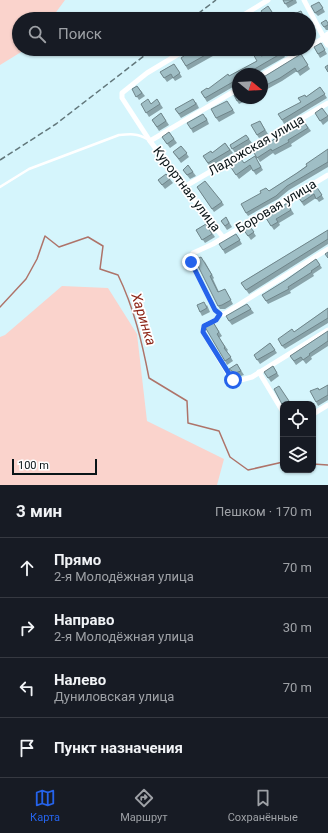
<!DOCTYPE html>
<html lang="ru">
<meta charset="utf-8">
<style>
body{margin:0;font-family:Roboto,sans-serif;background:#242831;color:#f1f3f6}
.controls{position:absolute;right:12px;bottom:12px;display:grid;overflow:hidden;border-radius:8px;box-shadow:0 1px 3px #0004}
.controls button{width:36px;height:36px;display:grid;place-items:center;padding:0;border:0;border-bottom:1px solid #363941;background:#171b24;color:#f1f3f6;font:20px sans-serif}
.compass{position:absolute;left:232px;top:68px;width:36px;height:36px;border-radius:50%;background:#171b24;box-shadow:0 1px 3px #0004;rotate:108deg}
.scale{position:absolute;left:12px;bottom:10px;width:85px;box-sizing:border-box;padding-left:4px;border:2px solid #091417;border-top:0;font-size:11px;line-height:14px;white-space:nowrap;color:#091417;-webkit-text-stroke:3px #fff;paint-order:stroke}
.stop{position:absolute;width:12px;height:12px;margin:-9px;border:3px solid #2563eb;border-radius:50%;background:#fff}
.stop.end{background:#2563eb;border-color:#fff;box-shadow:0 1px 4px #0008}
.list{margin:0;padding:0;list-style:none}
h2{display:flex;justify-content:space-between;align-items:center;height:52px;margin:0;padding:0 16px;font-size:17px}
h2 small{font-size:13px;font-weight:400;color:#9ea1a6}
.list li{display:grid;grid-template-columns:26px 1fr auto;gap:12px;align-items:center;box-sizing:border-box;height:60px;padding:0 16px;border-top:1px solid #363941}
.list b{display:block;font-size:15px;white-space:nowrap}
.list p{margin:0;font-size:13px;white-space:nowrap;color:#9ea1a6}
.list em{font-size:13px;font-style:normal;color:#9ea1a6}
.icon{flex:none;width:22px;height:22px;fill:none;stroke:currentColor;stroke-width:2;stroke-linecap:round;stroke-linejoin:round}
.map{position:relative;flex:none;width:328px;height:485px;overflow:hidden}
.search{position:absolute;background:#171b24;box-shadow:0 1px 3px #0004;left:12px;right:12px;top:12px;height:44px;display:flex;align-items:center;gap:10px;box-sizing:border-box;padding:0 14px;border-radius:22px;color:#9ea1a6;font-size:15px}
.sheet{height:292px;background:#171b24}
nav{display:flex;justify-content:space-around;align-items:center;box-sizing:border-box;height:56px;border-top:1px solid #363941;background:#171b24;font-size:11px;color:#9ea1a6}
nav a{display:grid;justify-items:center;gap:2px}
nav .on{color:#2563eb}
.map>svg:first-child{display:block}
.green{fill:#fad3cc}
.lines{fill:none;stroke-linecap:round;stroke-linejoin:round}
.stream{stroke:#ae7369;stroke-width:1.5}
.lane{stroke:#fff;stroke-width:2.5}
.street{stroke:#fff;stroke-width:5}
.secondary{stroke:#fff;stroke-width:7}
.rail{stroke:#62777b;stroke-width:1.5;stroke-dasharray:6 3;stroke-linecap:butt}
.wall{fill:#89a3a9}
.building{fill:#9fbec5;stroke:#6f858a}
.route{stroke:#2563eb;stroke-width:5}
.labels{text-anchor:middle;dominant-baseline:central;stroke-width:3.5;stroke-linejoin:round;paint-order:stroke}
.street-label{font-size:13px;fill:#091417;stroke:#fff}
.water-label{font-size:14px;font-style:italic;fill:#8d2719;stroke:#fff}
</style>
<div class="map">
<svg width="328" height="485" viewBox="0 0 328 485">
<rect width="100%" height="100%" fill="#d5f5fc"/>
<g class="green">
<path d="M0,0h65l-14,19h-32v30h7l-26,16z"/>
<path d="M62,286l46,2 29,46 10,87 77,38 -7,26h-217v-148l5,-2z"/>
</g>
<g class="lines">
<g class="stream">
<path d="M0,307l26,-28 11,-20 8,-23 14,11 29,-10 15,9 -3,23 18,6c16,33 24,67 31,103l38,23 1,22 31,8 11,26 18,13 35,-8"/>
<path d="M313,464l15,1"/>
</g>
<path class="lane" d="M0,187l29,-18 90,-34c10,-1 19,-2 28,4"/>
<g class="street">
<path d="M304,0l20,38 -15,9"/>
<path d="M237,19l31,-19"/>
<path d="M187,49l-40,24 -25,20v5l28,43 58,78 15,18"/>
<path d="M262,75l43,-26"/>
<path d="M150,141l88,-52"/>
<path d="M184,187l144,-84"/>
<path d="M220,314l-5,-4 -24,-48 -1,-4 3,-5 20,-9 115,-69"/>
<path d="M220,314l-4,6 -12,6 -1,6 27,45 7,4 15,-4 76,-47"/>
<path d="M220,314h4l104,-65"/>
<path d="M259,372l24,40"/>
<path d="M313,414l15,-9"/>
</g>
<path class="secondary" d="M328,35l-4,3 4,6"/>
<g class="rail">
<path d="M191,19l25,-19"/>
<path d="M0,160l56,-36 97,-75"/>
</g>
</g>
<g class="wall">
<path d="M283,0h13l1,3 -9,5z"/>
<path d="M321,5l4,7 -7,4 -3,-3z"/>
<path d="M268,6l9,13h-11z"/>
<path d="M328,23v7h-2l-2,-3z"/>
<path d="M309,27l3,3 4,6 -7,4z"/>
<path d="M314,47h9l4,7 -7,4z"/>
<path d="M200,49h27l-6,4 -1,-1 -32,18 -7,-12 8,-3z"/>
<path d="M273,49h19l-9,5 2,3 -30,17h-17v10l-31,18 -6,-10 7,-3 21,-13 28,-15 4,-5 4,-1z"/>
<path d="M301,54l9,15 -10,7 -3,-5 -15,10 -20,11v-14z"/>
<path d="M174,64l8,13 -7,4 -2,-3 -6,4 -7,-10z"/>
<path d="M137,86l8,10 -6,4 -7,-11z"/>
<path d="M320,87l7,11 -43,26 -2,-4 24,-23z"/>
<path d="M238,98h13l-12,6 -2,-3z"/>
<path d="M157,99l6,9 -14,9 -8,-13h10z"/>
<path d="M227,101l8,12 -16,9 -3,-4z"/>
<path d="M196,102l3,6 -18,10 -6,-9z"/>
<path d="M322,108l6,9v4l-5,4 -8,-12z"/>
<path d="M161,113l8,12 -10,6 -7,-11z"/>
<path d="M206,117l3,7 -16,9 -2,-4z"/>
<path d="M303,120l8,11 -20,13 1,2 -17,9 -2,-2 -13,9 -7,-11 38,-21z"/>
<path d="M260,121l8,13 -9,4 -2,-3z"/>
<path d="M169,132l8,11 -7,5 -8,-11z"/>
<path d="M246,135l6,8 -17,10 -5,-8z"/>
<path d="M225,143l8,10 -23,14 -7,-11 9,-3z"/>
<path d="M181,146l8,11 -8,6 -8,-11z"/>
<path d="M328,149v18l-39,23 -11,9 -30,17 -2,-3 15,-20 8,-2 28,-18z"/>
<path d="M255,156l8,14 -7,5 -4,-6 -13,10 -9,-13 14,-3z"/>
<path d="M188,165l8,11 -6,3 -7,-9z"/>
<path d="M166,174l7,9 -8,6 -7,-9z"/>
<path d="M316,186l8,13 -5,3 -3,-4 -12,8 -7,-10 13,-5z"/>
<path d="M197,187l25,15 2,3 -10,7z"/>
<path d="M287,203l7,11 -15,9 1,2 -6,5 -8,-12z"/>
<path d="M226,217l6,10 -5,3 -6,-9z"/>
<path d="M206,224l9,13 -10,6 -9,-13z"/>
<path d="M248,224l8,12 -5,4 -8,-11z"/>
<path d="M328,230v14l-79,50 -8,-11z"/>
<path d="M238,237l4,7 -17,10 -2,-4z"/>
<path d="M316,259l6,9 -9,6 1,2 -24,15 1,2 -23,11 -6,-9 24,-15z"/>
<path d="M204,260l10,18 -1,1 6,13 6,-3 8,15 -8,5h-5l-2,-3z"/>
<path d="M247,304l7,9 -22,12 -3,-4z"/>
<path d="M207,305l3,7 -8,4 -2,-4z"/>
<path d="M328,308v15l-43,26 -3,-3 12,-14z"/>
<path d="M213,322l9,14 -3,2 9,12 -1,1 6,10 -6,4 -2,-4z"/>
<path d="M328,331v15l-17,11 1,2 -6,5 -3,-4 -7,5 -6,-9z"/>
<path d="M270,343l7,10 -17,11 -6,-9z"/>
<path d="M237,364l7,11 -6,2 -6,-5 -3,-3z"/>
<path d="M273,366l6,10 -8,6 -7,-10z"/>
<path d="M328,385v15l-10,6 -2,-4 2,-14 1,2z"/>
</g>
<g class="building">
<path d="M283,0h10l-8,4z"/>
<path d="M319,2l4,6 -8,5 -4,-7z"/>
<path d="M268,6l6,9 -5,4h-3l-5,-8z"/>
<path d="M301,11l3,7 -2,1h-6l-2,-5z"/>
<path d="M326,20l2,3v2l-4,2 -3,-4z"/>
<path d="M310,26l3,6 -4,3v-8z"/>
<path d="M321,43l4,7 -7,4 -4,-7z"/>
<path d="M200,49h16l-30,17 -5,-8 7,-5 1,2z"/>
<path d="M257,49l4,7 4,-1 8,-6h10l-3,1 2,3 -36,21h-8v5l-33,19 -4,-6 6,-4 1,1 20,-15 1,2 28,-15 -5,-9z"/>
<path d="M301,54l7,11 -11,7 -2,-4 -15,10 -18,9v-9z"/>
<path d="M174,64l6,9 -7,5 -2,-4 -7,4 -4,-6z"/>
<path d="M328,65v7l-3,-5z"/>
<path d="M137,86l5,7 -6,4 -4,-8z"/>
<path d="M320,87l5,7 -43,26 -4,-6 23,-12 -3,-4 7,-3 1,2z"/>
<path d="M238,93v5h4l-5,3 -3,-6z"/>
<path d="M148,99l3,5 6,-5 3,5 -14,9 -5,-9z"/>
<path d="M193,99l3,5 -17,10 -4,-5z"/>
<path d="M227,101l6,9 -17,8 -5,-9z"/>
<path d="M322,108l6,8 -8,5 -5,-8z"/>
<path d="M161,113l5,8 -9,6 -5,-7z"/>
<path d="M203,114l4,6 -16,9 -4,-6z"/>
<path d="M303,120l5,8 -20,12 1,2 -17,9 -1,-2 -14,9 -4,-7 38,-21z"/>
<path d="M260,121l5,9 -8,5 -6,-10z"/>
<path d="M169,132l5,7 -7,5 -5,-7z"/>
<path d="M246,135l3,4 -17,10 -2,-4z"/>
<path d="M225,143l5,7 -22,13 -5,-7 8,-5 1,2z"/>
<path d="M181,146l6,7 -8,6 -6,-7z"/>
<path d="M328,149v13l-41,24 -11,10 -30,17 -5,-9 20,-11 -1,-2 6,-3 3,3 28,-18 10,-7 -1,-2z"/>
<path d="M255,156l6,11 -8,4 -3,-6 -14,10 -6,-9 11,-7 3,4z"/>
<path d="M188,165l5,7 -6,3 -4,-5z"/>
<path d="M166,174l4,5 -8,6 -4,-5z"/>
<path d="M205,181l17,21 -10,7 -15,-22z"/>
<path d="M316,186l6,9 -6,4 -2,-5 -12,8 -5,-6 11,-8 2,3z"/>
<path d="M287,203l4,7 -15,9 2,3 -7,4 -5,-8z"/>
<path d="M226,217l3,6 -4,3 -4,-5z"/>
<path d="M206,224l6,10 -10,6 -6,-10z"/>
<path d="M248,224l6,8 -6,4 -5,-7z"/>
<path d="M328,230v9l-82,51 -5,-7z"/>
<path d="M236,234l4,6 -17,10 -4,-6z"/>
<path d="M328,252v6l-3,-4z"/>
<path d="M201,257l11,18 -2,1 8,16 7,-3 6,11 -9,5 -4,1 -23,-46z"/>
<path d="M316,259l4,6 -9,6 1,1 -24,15 1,2 -23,12 -4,-6 24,-15z"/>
<path d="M204,302l3,6 -7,4 -3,-7z"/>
<path d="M247,304l4,5 -22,12 -3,-5z"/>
<path d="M328,308v10l-46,28 -4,-7 14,-10 2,3z"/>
<path d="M213,322l6,10 -2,2 8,13 -1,1 7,9 -6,4 -20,-34z"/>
<path d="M328,331v10l-19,13 1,1 -7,5 -2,-3 -7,4 -4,-5z"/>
<path d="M270,343l5,7 -18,10 -3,-5z"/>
<path d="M237,364l4,7 -6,2 -6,-4z"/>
<path d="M273,366l4,7 -9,5 -4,-6z"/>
<path d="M328,385v10l-12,7 -6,-11 8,-3 1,2z"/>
<path d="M279,386l12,18h-8v2l-9,-17z"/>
</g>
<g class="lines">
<path class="route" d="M191,262l24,48 5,4 -4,6 -12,6 -1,6 30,48"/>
</g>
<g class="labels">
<g class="street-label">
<text transform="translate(256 145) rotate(-30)">Ладожская улица</text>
<text transform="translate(187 189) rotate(53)">Курортная улица</text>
<text transform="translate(276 206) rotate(-31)">Боровая улица</text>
</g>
<g class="water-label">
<text transform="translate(144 319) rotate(73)">Харинка</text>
</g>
</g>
</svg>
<div class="controls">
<button><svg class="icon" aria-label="locate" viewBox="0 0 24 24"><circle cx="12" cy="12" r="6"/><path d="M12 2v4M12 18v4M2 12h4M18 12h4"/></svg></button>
<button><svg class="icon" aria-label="layers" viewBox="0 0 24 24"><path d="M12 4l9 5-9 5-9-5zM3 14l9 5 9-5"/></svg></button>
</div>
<svg class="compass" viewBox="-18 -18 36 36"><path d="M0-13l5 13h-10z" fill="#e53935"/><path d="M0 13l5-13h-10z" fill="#9ea1a6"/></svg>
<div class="scale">100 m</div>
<div class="stop" style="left:233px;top:380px"></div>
<div class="stop end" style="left:191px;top:262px"></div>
<div class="search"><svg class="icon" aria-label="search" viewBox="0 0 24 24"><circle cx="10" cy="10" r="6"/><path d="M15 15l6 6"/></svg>Поиск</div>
</div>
<section class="sheet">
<h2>3 мин<small>Пешком · 170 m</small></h2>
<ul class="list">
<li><svg class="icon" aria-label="ahead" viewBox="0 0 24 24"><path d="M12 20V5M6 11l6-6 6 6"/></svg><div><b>Прямо</b><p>2-я Молодёжная улица</p></div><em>70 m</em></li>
<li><svg class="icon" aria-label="right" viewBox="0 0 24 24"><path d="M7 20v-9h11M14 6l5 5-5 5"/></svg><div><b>Направо</b><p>2-я Молодёжная улица</p></div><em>30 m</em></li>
<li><svg class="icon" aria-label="left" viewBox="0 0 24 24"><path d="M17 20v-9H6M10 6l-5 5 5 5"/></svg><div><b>Налево</b><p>Дуниловская улица</p></div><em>70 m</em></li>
<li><svg class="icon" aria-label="arrive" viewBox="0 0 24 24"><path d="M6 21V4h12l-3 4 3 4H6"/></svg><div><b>Пункт назначения</b></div></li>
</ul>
</section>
<nav>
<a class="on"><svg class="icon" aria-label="map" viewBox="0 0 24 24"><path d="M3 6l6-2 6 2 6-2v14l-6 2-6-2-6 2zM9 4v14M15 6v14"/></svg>Карта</a>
<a><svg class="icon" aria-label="directions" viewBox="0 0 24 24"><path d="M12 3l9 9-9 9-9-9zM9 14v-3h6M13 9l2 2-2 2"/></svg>Маршрут</a>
<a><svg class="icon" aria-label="saved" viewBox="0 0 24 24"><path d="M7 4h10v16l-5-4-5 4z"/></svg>Сохранённые</a>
</nav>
